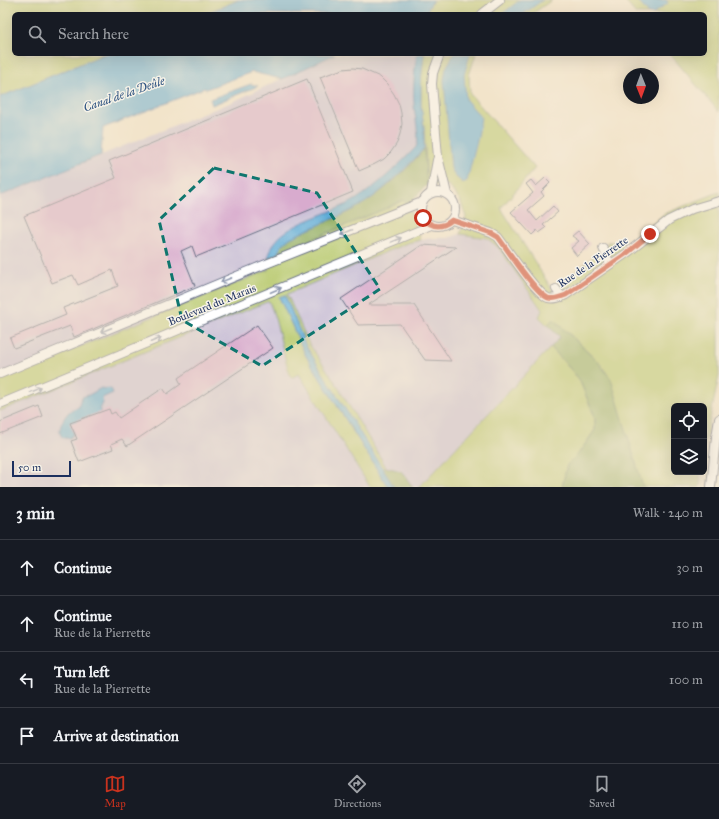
<!DOCTYPE html>
<meta charset="utf-8">
<style>
body{margin:0;font-family:"IM FELL Great Primer",serif;background:#20242c;color:#f1f3f6}
.controls{position:absolute;right:12px;bottom:12px;display:grid;overflow:hidden;border-radius:6px;box-shadow:0 4px 16px #0002}
.controls button{width:36px;height:36px;display:grid;place-items:center;padding:0;border:0;border-bottom:1px solid #363941;background:#171b24;color:#f1f3f6;font:20px sans-serif}
.compass{position:absolute;left:623px;top:68px;width:36px;height:36px;border-radius:50%;background:#171b24;box-shadow:0 4px 16px #0002;rotate:179deg}
.scale{position:absolute;left:12px;bottom:10px;width:59px;box-sizing:border-box;padding-left:4px;border:2px solid #1b2f5e;border-top:0;font-size:11px;line-height:14px;white-space:nowrap;color:#1b2f5e;-webkit-text-stroke:3px #f7f3e8;paint-order:stroke}
.stop{position:absolute;width:12px;height:12px;margin:-9px;border:3px solid #c8321e;border-radius:50%;background:#fff}
.stop.end{background:#c8321e;border-color:#fff;box-shadow:0 1px 4px #0008}
.list{margin:0;padding:0;list-style:none}
h2{display:flex;justify-content:space-between;align-items:center;height:52px;margin:0;padding:0 16px;font-size:17px}
h2 small{font-size:13px;font-weight:400;color:#9ea1a6}
.list li{display:grid;grid-template-columns:26px 1fr auto;gap:12px;align-items:center;box-sizing:border-box;height:56px;padding:0 16px;border-top:1px solid #363941}
.list b{display:block;font-size:15px;white-space:nowrap}
.list p{margin:0;font-size:13px;white-space:nowrap;color:#9ea1a6}
.list em{font-size:13px;font-style:normal;color:#9ea1a6}
.icon{flex:none;width:22px;height:22px;fill:none;stroke:currentColor;stroke-width:2;stroke-linecap:round;stroke-linejoin:round}
.map{position:relative;flex:none;width:719px;height:487px;overflow:hidden}
.search{position:absolute;background:#171b24;box-shadow:0 4px 16px #0002;left:12px;right:12px;top:12px;height:44px;display:flex;align-items:center;gap:10px;box-sizing:border-box;padding:0 14px;border-radius:6px;color:#9ea1a6;font-size:15px}
.sheet{height:276px;background:#171b24}
nav{display:flex;justify-content:space-around;align-items:center;box-sizing:border-box;height:56px;border-top:1px solid #363941;background:#171b24;font-size:11px;color:#9ea1a6}
nav a{display:grid;justify-items:center;gap:2px}
nav .on{color:#c8321e}
.map>svg:first-child{display:block}
.industrial{fill:#c9bfd7}
.green{fill:#b7c96d;stroke:#697c66}
.forest{fill:#91ad60;stroke:#566e5f}
.water{fill:#5dabd7;stroke:#3c6d9a}
.building{fill:#d8abce}
.lines{fill:none;stroke-linecap:round;stroke-linejoin:round}
.minor-casing{stroke:#666e84;stroke-width:10}
.minor{stroke:#fff;stroke-width:8}
.oneway{stroke:#8d97ae}
.route{stroke:#c8321e;stroke-width:5}
.marked{fill:none;stroke:#0f766e;stroke-width:3;stroke-dasharray:8 5;stroke-linejoin:round}
.labels{text-anchor:middle;dominant-baseline:central;stroke-width:3;stroke-linejoin:round;paint-order:stroke}
.street-label{font-size:11px;fill:#1b2f5e;stroke:#f7f3e8}
.water-label{font-size:12px;font-style:italic;fill:#2f5482;stroke:#f7f3e8}
</style>
<div class="map">
<svg width="719" height="487" viewBox="0 0 719 487">
<rect width="100%" height="100%" fill="#f7f3e8"/>
<filter id="ink" filterUnits="userSpaceOnUse"><feTurbulence type="fractalNoise" baseFrequency=".025" numOctaves="2"/><feDisplacementMap in="SourceGraphic" scale="8" xChannelSelector="R" yChannelSelector="G"/><feConvolveMatrix kernelMatrix="1 2 1 2 8 2 1 2 1" color-interpolation-filters="sRGB"/></filter>
<filter id="wash" filterUnits="userSpaceOnUse"><feTurbulence type="fractalNoise" baseFrequency=".012" numOctaves="4" result="noise"/><feDisplacementMap in="SourceGraphic" scale="16" xChannelSelector="R" yChannelSelector="G"/><feGaussianBlur stdDeviation="0.9" result="paint"/><feColorMatrix in="noise" values="0 0 0 0 0 0 0 0 0 0 0 0 0 0 0 0 0 1.4 0 .05"/><feComposite in="paint" operator="in"/></filter>
<g filter="url(#wash)">
<rect width="100%" height="100%" fill="#f2e4ca"/>
<g class="industrial">
<path d="M335,54h82l-4,26 1,25 3,23v17l-16,18 -18,17 -29,20 -82,49 -4,9v12l-268,109v-183l232,-94z"/>
<path d="M460,234l27,4 12,10 61,89 -141,150h-6l-12,-16 -15,-4 -54,-90 -23,-33 -22,-51 120,-50 24,-5h17z"/>
<path d="M269,301l7,17 10,47 4,13 9,-4 71,113h-370v-76z"/>
</g>
<g class="green">
<path d="M0,0h239l-35,14h-190v40h91l-105,43z"/>
<path d="M433,0h119l-20,14h-110l4,-2z"/>
<path d="M624,0h95v112l-49,-58h35v-40h-69z"/>
<path d="M424,54h52l-7,21 1,19 65,74 -34,40 52,83 54,-46v-3l21,1 36,-29 55,-22v184l-15,71v-41h-30v66h26v14l-1,1h-56l-46,-127 -44,-41 -6,6 -8,-8 3,-7 -43,-62 -12,-10 -27,-4 6,-17 -6,-17 -12,-15h-21l-3,-58 -3,-21v-26z"/>
<path d="M403,200l5,5 13,35 -14,3 -120,51 22,50 23,33 54,90 -4,2 -76,-123 -21,-51 -6,2 27,59 82,131h-18l-71,-113 -8,4c-9,-26 -12,-52 -22,-77l-269,110v-32l268,-109v-12l121,-51z"/>
<path d="M551,347l28,32 16,38v13l-16,23 -12,12 -5,22h-143z"/>
</g>
<g class="forest">
<path d="M424,148l3,37 -19,20 -5,-5 -14,7 -112,47 5,-9 8,-7c22,-11 46,-19 67,-31 24,-13 52,-38 67,-59z"/>
<path d="M553,319l44,41 14,19 32,108h-81l5,-22 12,-12 16,-23v-13l-16,-38 -28,-32 9,-10 -13,-12z"/>
<path d="M386,467l15,4 12,16h-19l-12,-18z"/>
</g>
<g class="water">
<path d="M239,0h194l-7,12 -4,2h-218z"/>
<path d="M520,0h23l-20,14h-21z"/>
<path d="M637,0h29l2,3 -15,11h-4z"/>
<path d="M105,54h230l-53,25 -30,-7 -46,17 -2,-1 -101,40 -2,27 -101,41v-99z"/>
<path d="M417,54h7l-3,27v25l3,21v21l-3,4c-19,20 -39,41 -63,55 -22,12 -46,20 -68,31l-8,7 -5,9 -9,4c2,-6 4,-12 8,-17 14,-19 58,-28 79,-41 23,-15 42,-33 61,-53 5,-9 -2,-32 -2,-43 -1,-17 0,-33 3,-50z"/>
<path d="M454,54h16l-6,21 2,25 15,17 -3,20 -11,44 -4,2 -8,-7 -4,-8 -7,-88 2,-12z"/>
<path d="M251,84l7,2 -46,19 -2,-6z"/>
<path d="M285,295l21,51 88,141h-6l-82,-131 -27,-59z"/>
<path d="M101,388c5,2 10,-3 12,5l-11,5 1,5 -3,6v4l-29,10 3,11 -4,4c-19,3 -7,-24 3,-29 2,-1 4,-1 6,-2l1,-6 2,-4 7,-2z"/>
</g>
<g id="blocks">
<g class="building">
<path d="M353,68l9,1 18,8 7,7 7,10 5,10 2,9 1,11 -2,10 -3,9 -6,9 -7,7 -9,5 -16,7 -39,-94 23,-8z"/>
<path d="M307,79l46,113 -157,65 -4,-11 -11,5 14,35 -121,51 -4,-11 -56,22 -4,-10 56,-23 -3,-7 55,-22 -6,-16 -34,15 -5,-10 -21,8 -28,-67 92,-38 -7,-17z"/>
<path d="M545,178l5,5 -9,9 3,4 -16,14 9,11 16,-15 5,6 -15,13 3,3 -7,5 -2,-3 -5,5 -21,-23 22,-19 -7,-9 5,-4 5,6z"/>
<path d="M578,231l12,13 -13,12 -6,-8 8,-7 -7,-5z"/>
<path d="M422,245l34,2 -88,58h46l37,56 -26,-1 -25,-36 -42,1 -17,-26z"/>
<path d="M257,325l16,23 -146,98 -5,-7 -11,5 2,5 -34,13 -8,-21 6,-2 -7,-16 39,-14 2,5 4,-2 4,6 44,-30 4,6 14,-10 -3,-6z"/>
<path d="M39,406l4,11 -43,17v-12z"/>
</g>
</g>
</g>
<g filter="url(#ink)">
<use href="#blocks" fill-opacity="0" stroke="#666e84" stroke-width="1"/>
<g class="lines">
<defs>
<g id="minor">
<path d="M482,14l18,-14"/>
<path d="M440,54l-7,19 -1,11 6,73 9,37"/>
<circle cx="438" cy="209" r="17"/>
<path d="M431,193l6,-33"/>
<path d="M452,220l39,13 7,4c10,13 37,55 50,61 6,2 13,-1 18,-3l61,-42 42,-33 23,-11 27,-8"/>
<path d="M603,248l7,16"/>
<path d="M556,289l6,8"/>
<path d="M0,374l261,-108 161,-64"/>
<path d="M0,404l432,-179"/>
<path d="M711,487l5,-50 3,-18"/>
</g>
</defs>
<use href="#minor" class="minor-casing"/>
<use href="#minor" class="minor"/>
</g>
<defs><path id="oneway-shaft" d="M-6 0H5M1.5-3L5.5 0L1.5 3" fill="none" stroke-width="1.6" stroke-linecap="round" stroke-linejoin="round"/></defs>
<g class="oneway">
<use href="#oneway-shaft" transform="translate(347 232) rotate(158)"/>
<use href="#oneway-shaft" transform="translate(396 240) rotate(-23)"/>
<use href="#oneway-shaft" transform="translate(226 280) rotate(158)"/>
<use href="#oneway-shaft" transform="translate(276 290) rotate(-23)"/>
<use href="#oneway-shaft" transform="translate(106 330) rotate(158)"/>
<use href="#oneway-shaft" transform="translate(156 340) rotate(-22)"/>
<use href="#oneway-shaft" transform="translate(36 390) rotate(-22)"/>
</g>
</g>
<g class="lines" filter="url(#ink)">
<path class="route" d="M423,218c9,10 19,10 29,2l39,13 7,4c10,13 37,56 50,61 6,2 13,-1 18,-3l61,-42 23,-19"/>
</g>
<path d="M0 0H719V487H0ZM214,168l103,25 63,96 -118,77 -80,-46 -23,-100z" fill="#f2e4ca" fill-opacity=".55" fill-rule="evenodd"/>
<path class="marked" d="M214,168l103,25 63,96 -118,77 -80,-46 -23,-100z"/>
<g class="labels">
<g class="street-label">
<text transform="translate(593 262) rotate(-34)">Rue de la Pierrette</text>
<text transform="translate(212 305) rotate(-22)">Boulevard du Marais</text>
</g>
<g class="water-label">
<text transform="translate(124 94) rotate(-19)">Canal de la Deûle</text>
</g>
</g>
</svg>
<div class="controls">
<button><svg class="icon" aria-label="locate" viewBox="0 0 24 24"><circle cx="12" cy="12" r="6"/><path d="M12 2v4M12 18v4M2 12h4M18 12h4"/></svg></button>
<button><svg class="icon" aria-label="layers" viewBox="0 0 24 24"><path d="M12 4l9 5-9 5-9-5zM3 14l9 5 9-5"/></svg></button>
</div>
<svg class="compass" viewBox="-18 -18 36 36"><path d="M0-13l5 13h-10z" fill="#e53935"/><path d="M0 13l5-13h-10z" fill="#9ea1a6"/></svg>
<div class="scale">50 m</div>
<div class="stop" style="left:423px;top:218px"></div>
<div class="stop end" style="left:650px;top:234px"></div>
<div class="search"><svg class="icon" aria-label="search" viewBox="0 0 24 24"><circle cx="10" cy="10" r="6"/><path d="M15 15l6 6"/></svg>Search here</div>
</div>
<section class="sheet">
<h2>3 min<small>Walk · 240 m</small></h2>
<ul class="list">
<li><svg class="icon" aria-label="ahead" viewBox="0 0 24 24"><path d="M12 20V5M6 11l6-6 6 6"/></svg><div><b>Continue</b></div><em>30 m</em></li>
<li><svg class="icon" aria-label="ahead" viewBox="0 0 24 24"><path d="M12 20V5M6 11l6-6 6 6"/></svg><div><b>Continue</b><p>Rue de la Pierrette</p></div><em>110 m</em></li>
<li><svg class="icon" aria-label="left" viewBox="0 0 24 24"><path d="M17 20v-9H6M10 6l-5 5 5 5"/></svg><div><b>Turn left</b><p>Rue de la Pierrette</p></div><em>100 m</em></li>
<li><svg class="icon" aria-label="arrive" viewBox="0 0 24 24"><path d="M6 21V4h12l-3 4 3 4H6"/></svg><div><b>Arrive at destination</b></div></li>
</ul>
</section>
<nav>
<a class="on"><svg class="icon" aria-label="map" viewBox="0 0 24 24"><path d="M3 6l6-2 6 2 6-2v14l-6 2-6-2-6 2zM9 4v14M15 6v14"/></svg>Map</a>
<a><svg class="icon" aria-label="directions" viewBox="0 0 24 24"><path d="M12 3l9 9-9 9-9-9zM9 14v-3h6M13 9l2 2-2 2"/></svg>Directions</a>
<a><svg class="icon" aria-label="saved" viewBox="0 0 24 24"><path d="M7 4h10v16l-5-4-5 4z"/></svg>Saved</a>
</nav>
